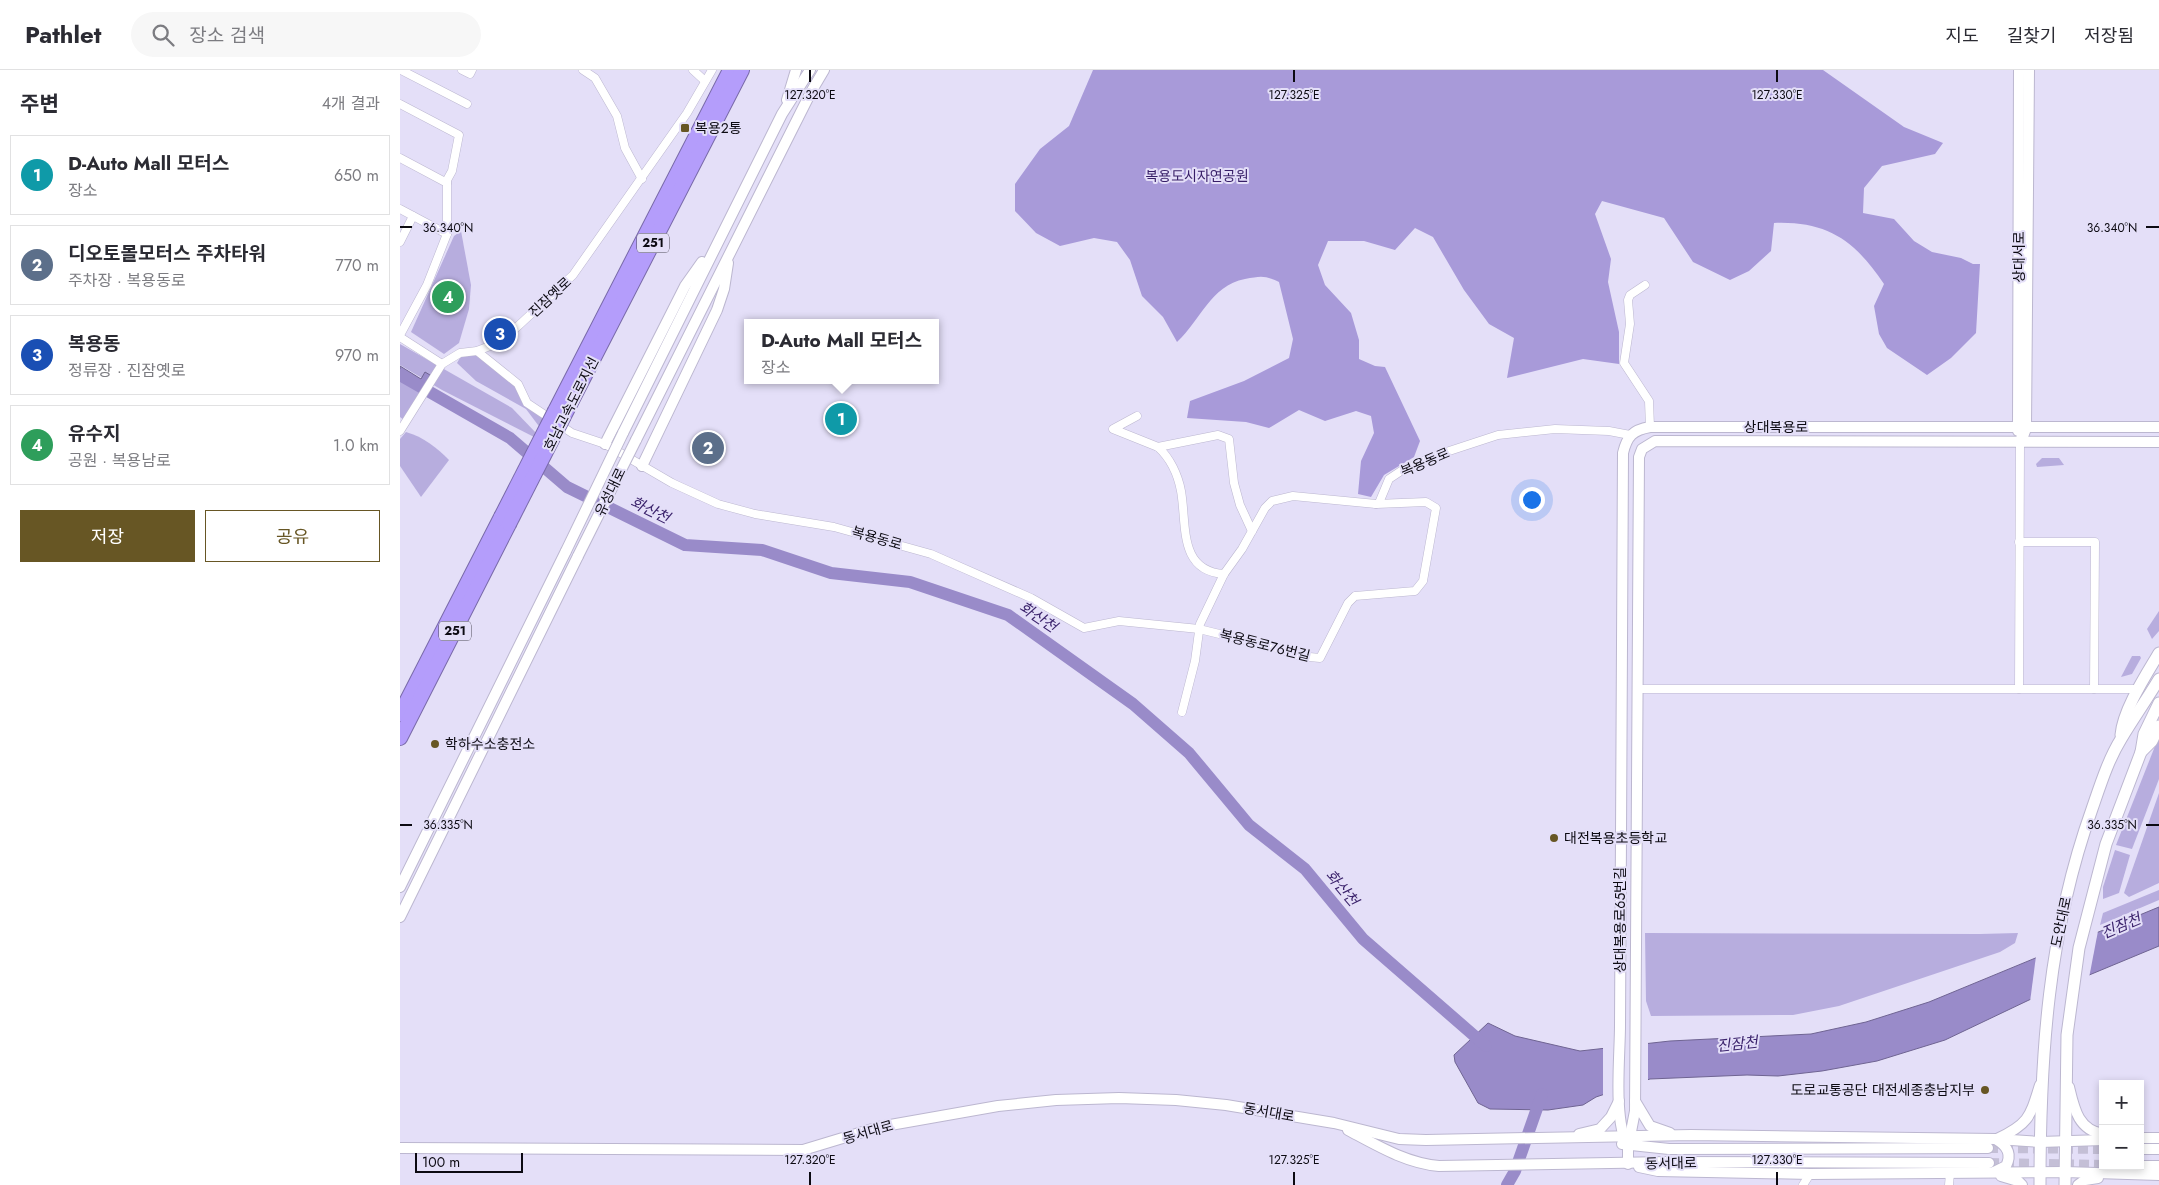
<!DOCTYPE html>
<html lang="ko">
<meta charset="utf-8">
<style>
body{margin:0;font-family:Jost,"Noto Sans KR",sans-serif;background:#f7f7f7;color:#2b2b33}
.controls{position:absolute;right:15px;bottom:15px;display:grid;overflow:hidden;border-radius:0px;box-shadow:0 2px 8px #0003}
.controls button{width:45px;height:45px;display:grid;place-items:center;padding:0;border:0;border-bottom:1px solid #e1e1e2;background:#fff;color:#2b2b33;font:25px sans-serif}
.scale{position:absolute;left:15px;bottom:12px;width:108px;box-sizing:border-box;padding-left:5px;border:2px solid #0c0a12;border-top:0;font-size:14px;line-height:18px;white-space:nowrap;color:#0c0a12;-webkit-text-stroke:4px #e4dff8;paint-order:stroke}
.you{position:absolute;left:1131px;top:429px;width:18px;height:18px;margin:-12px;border:4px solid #fff;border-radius:50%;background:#1a73e8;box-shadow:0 0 0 8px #1a73e833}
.badge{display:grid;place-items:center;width:32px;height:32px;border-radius:50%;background:#675624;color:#fff;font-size:16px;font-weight:700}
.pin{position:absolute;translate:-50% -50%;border:2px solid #fff;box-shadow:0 1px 5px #0006}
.popup{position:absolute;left:344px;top:249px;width:195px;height:65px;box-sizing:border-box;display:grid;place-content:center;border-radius:0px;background:#fff;filter:drop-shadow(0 1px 4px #0005);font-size:16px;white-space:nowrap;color:#7c7c81}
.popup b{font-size:19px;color:#2b2b33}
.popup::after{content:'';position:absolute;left:50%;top:100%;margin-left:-10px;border:10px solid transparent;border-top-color:#fff}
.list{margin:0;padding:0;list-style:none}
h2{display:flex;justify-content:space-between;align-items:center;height:65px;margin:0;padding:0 20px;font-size:21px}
h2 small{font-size:16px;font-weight:400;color:#7c7c81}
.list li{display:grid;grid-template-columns:32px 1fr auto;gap:15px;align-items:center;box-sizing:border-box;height:80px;margin:0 10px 10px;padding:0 10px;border:1px solid #e1e1e2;border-radius:0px}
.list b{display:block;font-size:19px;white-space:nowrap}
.list p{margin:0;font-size:16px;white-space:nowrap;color:#7c7c81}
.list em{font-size:16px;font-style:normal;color:#7c7c81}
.actions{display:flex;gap:10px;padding:15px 20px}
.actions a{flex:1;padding:11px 0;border:1px solid #675624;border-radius:0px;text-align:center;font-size:18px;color:#675624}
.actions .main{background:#675624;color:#fff}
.icon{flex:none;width:28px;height:28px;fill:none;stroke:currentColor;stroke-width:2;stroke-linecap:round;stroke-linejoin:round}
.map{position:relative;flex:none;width:1759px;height:1115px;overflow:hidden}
header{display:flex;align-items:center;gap:30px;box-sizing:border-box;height:70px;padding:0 25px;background:#fff;border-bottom:1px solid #e1e1e2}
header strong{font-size:24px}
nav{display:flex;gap:28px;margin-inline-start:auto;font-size:18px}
.search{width:350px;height:45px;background:#f7f7f7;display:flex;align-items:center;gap:12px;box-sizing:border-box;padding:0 18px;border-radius:28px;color:#7c7c81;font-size:19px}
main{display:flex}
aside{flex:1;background:#fff}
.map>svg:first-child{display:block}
.green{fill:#b7adde}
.forest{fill:#a89ad9}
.water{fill:#998bc9;stroke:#6f6492}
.pier{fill:#e4dff8}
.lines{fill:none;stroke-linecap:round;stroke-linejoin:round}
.river{stroke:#998bc9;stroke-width:12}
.tertiary-tunnel{stroke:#c4bfd6;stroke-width:10;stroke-dasharray:10 5;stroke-linecap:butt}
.minor-casing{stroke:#bcb7d0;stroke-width:9}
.tertiary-casing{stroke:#bcb7d0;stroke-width:12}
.secondary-casing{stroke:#bcb7d0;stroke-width:13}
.motorway-casing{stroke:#796aa9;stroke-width:16}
.minor{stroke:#fff;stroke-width:8}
.tertiary{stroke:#fff;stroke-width:10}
.secondary{stroke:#fff;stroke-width:11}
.motorway{stroke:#b49dfb;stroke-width:14}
.tertiary-bridge-casing{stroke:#bcb7d0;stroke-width:12;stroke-linecap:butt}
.motorway-bridge-casing{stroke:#796aa9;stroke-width:16;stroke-linecap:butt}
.tertiary-bridge{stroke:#fff;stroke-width:10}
.motorway-bridge{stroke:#b49dfb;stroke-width:14}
.ticks{fill:none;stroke:#0c0a12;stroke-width:2}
.poi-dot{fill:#675624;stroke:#e4dff8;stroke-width:2}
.labels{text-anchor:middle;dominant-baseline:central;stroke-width:4;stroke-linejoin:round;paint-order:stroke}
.shield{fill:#e4dff8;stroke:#4d4a57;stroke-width:1}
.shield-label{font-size:12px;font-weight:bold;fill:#0c0a12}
.poi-label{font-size:14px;fill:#0c0a12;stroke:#e4dff8;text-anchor:start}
.park-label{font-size:14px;fill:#371e67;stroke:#e4dff8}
.street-label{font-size:14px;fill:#0c0a12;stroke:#e4dff8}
.water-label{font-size:15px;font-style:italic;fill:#3b236c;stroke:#e4dff8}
.ticks-label{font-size:12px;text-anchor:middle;fill:#0c0a12;stroke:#e4dff8;stroke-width:4;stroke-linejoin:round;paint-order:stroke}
</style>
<header>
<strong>Pathlet</strong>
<div class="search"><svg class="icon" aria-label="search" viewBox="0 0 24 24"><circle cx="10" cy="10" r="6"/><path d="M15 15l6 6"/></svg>장소 검색</div>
<nav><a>지도</a><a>길찾기</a><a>저장됨</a></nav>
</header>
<main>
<aside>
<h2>주변<small>4개 결과</small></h2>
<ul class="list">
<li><span class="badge" style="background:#0f9aa8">1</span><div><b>D-Auto Mall 모터스</b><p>장소</p></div><em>650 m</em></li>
<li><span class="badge" style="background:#5c6f8a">2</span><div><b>디오토몰모터스 주차타워</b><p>주차장 · 복용동로</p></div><em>770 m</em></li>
<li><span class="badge" style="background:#1a4fb4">3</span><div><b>복용동</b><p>정류장 · 진잠옛로</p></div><em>970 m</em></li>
<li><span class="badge" style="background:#2e9e5b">4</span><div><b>유수지</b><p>공원 · 복용남로</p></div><em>1.0 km</em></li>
</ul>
<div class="actions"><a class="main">저장</a><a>공유</a></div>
</aside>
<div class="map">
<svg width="1759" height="1115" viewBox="0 0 1759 1115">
<rect width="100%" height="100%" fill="#e4dff8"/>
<g class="green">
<path d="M61,161l10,54 -2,24 -10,34 -15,11 -33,-22 43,-96z"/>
<path d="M0,274l112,64 26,27 -2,3 -94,-48 -42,-25z"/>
<path d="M75,284l41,32 30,34 -5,9 -15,-20 -50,-28 -19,-18 4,-7z"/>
<path d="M0,307l21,12 -17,31 -4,-3z"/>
<path d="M6,362c18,5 31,16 43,28l-28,37 -21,-31v-27z"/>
<path d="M1642,388h17l5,7 -27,2 -1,-3z"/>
<path d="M1759,541v20l-7,8 -5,-10z"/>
<path d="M1732,586h8l1,2 -9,16 -11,3z"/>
<path d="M1759,666v43l-27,70 -16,-4z"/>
<path d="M1759,723v90l-30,14 -5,-4z"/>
<path d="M1715,780l15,5 -11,38 -16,6v-12z"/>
<path d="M1759,820v10l-59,25 3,-12z"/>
<path d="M1245,863l335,1 38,-1 -3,10 -15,9 -161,54 -46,9 -142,1 -5,-15z"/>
</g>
<path class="forest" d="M693,0h730l81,57 39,16 -8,11 -53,12 -18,22 -1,25 31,6 20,22 18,11 29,6 12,6h7l-4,69 -25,25 -24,17 -40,-27 -8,-14 -5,-28 10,-22c-29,-43 -56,-63 -110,-61l-3,28 -22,20 -19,9 -37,-18 -29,-44 -62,-17 -7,13 16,45 -3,23 11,50v32l-36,-5 -76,19 7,-40 -25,-14 -25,-34 -31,-53 -18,-9 -20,22 -31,-9h-36l-10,24 7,20 26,28 8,27v19l16,7 10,1 35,74 -6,16 -30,18 -13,22 -13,-3 3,-33 13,-28 -3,-17 -15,-5 -31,10 -26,-11 -30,18 -23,-6 -59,-4 3,-17 54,-20 45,-23 4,-19 -14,-57c-15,-7 -18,-6 -34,-3 -35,7 -44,41 -68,63l-14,-25 -21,-21 -12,-36 -13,-18 -23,-4 -34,8 -24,-13 -21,-22v-27l25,-35 29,-23z"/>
<g class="water">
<path d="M0,296l21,13 4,-7 5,3 -7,14 -23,-13z"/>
<path d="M1759,837v39l-130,54 -84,40 -68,21 -55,10 -44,5 -31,-1 -97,4 -54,18 -13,8 -35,5 -58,-1 -12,-6 -23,-41 -1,-7 34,-32 27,13 65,15 90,-10 141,-7 55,-12 63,-20z"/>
</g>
<g class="pier">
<path d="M1698,861l-9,47 -59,24 6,-46z"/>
<path d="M1248,970v42l-45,15v-52z"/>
</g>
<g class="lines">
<g class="river">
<path d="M0,305l110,63 57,49 118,58 77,5 69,23 79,9 98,33 125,89 56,49 60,72 56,44 58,70 123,107"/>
<path d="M1107,1115l8,-14 27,-77"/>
</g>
<g class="tertiary-tunnel">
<path d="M1588,1078l115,1"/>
<path d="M1589,1093l114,2"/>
</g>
<defs>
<g id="minor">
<path d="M1,0l66,34"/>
<path d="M62,0l8,4 2,-4"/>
<path d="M183,0l12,8 22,38 8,32 17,31"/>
<path d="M293,0l12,11"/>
<path d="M0,34l59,31 -7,36 -5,9v54l-20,51 -27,50"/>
<path d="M0,88l47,25"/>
<path d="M0,139l47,25"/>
<path d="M0,172l13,-26"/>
<path d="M1245,215l-15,10 -2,5 2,24 -6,39 25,38 1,26"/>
<path d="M0,267l42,27"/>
<path d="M77,281l41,33 9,19 45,30 33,11 67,39 46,21 37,10 79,13 97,27 100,44 53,30 35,-7 80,8 78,19 22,8 21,2 28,-55 7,-7 60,-5 8,-10 13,-73 -10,-6 -50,2"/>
<path d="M737,346l-24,13 45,18c12,11 20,28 23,44 6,33 -3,80 43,83"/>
<path d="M0,361l42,-67 18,-11 17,-2 18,-7 22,-17 56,-52 114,-162 25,-43"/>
<path d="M758,377l60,-12 11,4 5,44 6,22 12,26"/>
<path d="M1619,472h76l-1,147"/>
<path d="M1237,619h502"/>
<path d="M1619,619l1,-246"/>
<path d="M782,642l13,-51 5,-37 24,-50 18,-25 23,-41 7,-7 21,-5 83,8 3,-1 10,-24 12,-8 36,-16 61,-20 57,-6 54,2 21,4"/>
<path d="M1403,1115l7,-11"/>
<path d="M1549,1115l1,-12"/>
</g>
<g id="tertiary">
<path d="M387,30l9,-30"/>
<path d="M1626,357l3,-357"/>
<path d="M1618,361l1,-361"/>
<path d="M223,363l159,-319 28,-44"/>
<path d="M236,370l175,-348 13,-22"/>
<path d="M205,374l80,-158 17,-24"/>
<path d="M242,396l75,-156 7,-21 4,-26"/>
<path d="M0,817l166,-336"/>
<path d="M0,847l178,-361"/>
<path d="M1669,1017c5,21 9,43 34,47"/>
<path d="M1235,1031l15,25 20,7"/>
<path d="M948,1060c30,16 58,33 91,36l229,-4 321,1"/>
<path d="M1179,1064l21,-5 11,-12 8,-16"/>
<path d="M1740,1068h19"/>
<path d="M1597,1069c32,-15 33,-22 43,-54"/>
<path d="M1222,1074l47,5 319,-1"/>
<path d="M1228,1077c-15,-28 -8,-89 -8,-122l3,-572c4,-17 10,-23 27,-26h509"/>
<path d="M0,1078l403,2 76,-23 119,-21 58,-6 63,-2 57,2 50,5 108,18 65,16 27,1 265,-5 305,4 44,3 63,-2"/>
<path d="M1740,1079h19"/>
<path d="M1228,1094v-17l7,-36 4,-654 3,-8 13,-8 504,1"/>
<path d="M1740,1096h19"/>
<path d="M1239,1097l19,4 152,3 255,-2 94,3"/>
<path d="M1594,1102l12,-6c6,-12 1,-20 -9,-26"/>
<path d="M1601,1106l17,5 4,4"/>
<path d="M1678,1115l7,-5 13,-2"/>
</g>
<g id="secondary">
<path d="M1620,373l6,-16"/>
<path d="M1721,665c2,-25 25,-60 38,-82"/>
<path d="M1741,682l11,-11 7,-15"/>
<path d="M1640,1115c0,-129 8,-253 52,-376 8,-23 16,-49 29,-70 12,-20 26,-40 38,-60"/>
<path d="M1665,1115l2,-150 12,-87 27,-104 35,-92 3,-18 15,-31"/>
</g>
<g id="motorway">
<path d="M155,341l175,-341"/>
<path d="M164,346l178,-346"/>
<path d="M0,644l101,-197"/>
<path d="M0,668l109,-214"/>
</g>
</defs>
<use href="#minor" class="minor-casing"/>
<use href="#tertiary" class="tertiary-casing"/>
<use href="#secondary" class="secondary-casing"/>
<use href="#motorway" class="motorway-casing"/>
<use href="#minor" class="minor"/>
<use href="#tertiary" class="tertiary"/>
<use href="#secondary" class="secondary"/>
<use href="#motorway" class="motorway"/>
<defs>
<g id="tertiary-bridge">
<path d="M166,481l57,-118"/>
<path d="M178,486l58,-116"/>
</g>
<g id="motorway-bridge">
<path d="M101,447l54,-106"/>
<path d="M109,454l55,-108"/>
</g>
</defs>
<use href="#tertiary-bridge" class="tertiary-bridge-casing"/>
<use href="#motorway-bridge" class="motorway-bridge-casing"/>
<use href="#tertiary-bridge" class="tertiary-bridge"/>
<use href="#motorway-bridge" class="motorway-bridge"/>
</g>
<path class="ticks" d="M410,0v12M894,0v12M1377,0v12M0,157h12M1746,157h13M0,755h12M1746,755h13M410,1102v13M894,1102v13M1377,1102v13"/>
<g class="poi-dot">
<rect x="280" y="53" width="10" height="10" rx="2.5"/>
<circle cx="35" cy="674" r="5"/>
<circle cx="1154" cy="768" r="5"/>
<circle cx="1585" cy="1020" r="5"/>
</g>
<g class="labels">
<g class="shield">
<rect x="237" y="163.5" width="32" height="19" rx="4"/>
<rect x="39" y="551.5" width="32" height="19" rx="4"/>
</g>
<g class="shield-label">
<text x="253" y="173">251</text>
<text x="55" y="561">251</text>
</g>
<g class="poi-label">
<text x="295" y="58">복용2통</text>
<text x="45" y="674">학하수소충전소</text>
<text x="1164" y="768">대전복용초등학교</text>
<text x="1575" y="1020" text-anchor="end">도로교통공단 대전세종충남지부</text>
</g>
<g class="park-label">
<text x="797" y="106">복용도시자연공원</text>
</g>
<g class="street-label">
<text transform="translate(1619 187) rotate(-90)">상대서로</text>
<text transform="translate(150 227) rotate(-43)">진잠옛로</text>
<text transform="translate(171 334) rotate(-63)">호남고속도로지선</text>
<text x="1376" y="357">상대복용로</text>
<text transform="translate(1025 392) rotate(-23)">복용동로</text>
<text transform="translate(210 422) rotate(-64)">유성대로</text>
<text transform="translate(477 468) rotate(16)">복용동로</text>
<text transform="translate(865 575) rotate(14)">복용동로76번길</text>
<text transform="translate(1220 850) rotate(-90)">상대복용로65번길</text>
<text transform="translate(1661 852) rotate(-78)">도안대로</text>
<text transform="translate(869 1042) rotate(10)">동서대로</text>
<text transform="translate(468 1062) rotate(-16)">동서대로</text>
<text transform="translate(1271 1093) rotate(-1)">동서대로</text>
</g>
<g class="water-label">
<text transform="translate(250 440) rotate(26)">화산천</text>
<text transform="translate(638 547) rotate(34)">화산천</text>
<text transform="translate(942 818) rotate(50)">화산천</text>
<text transform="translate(1721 856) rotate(-23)">진잠천</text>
<text transform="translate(1337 974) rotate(-6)">진잠천</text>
</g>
</g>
<g class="ticks-label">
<text x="410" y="29">127.320°E</text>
<text x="894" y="29">127.325°E</text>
<text x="1377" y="29">127.330°E</text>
<text x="48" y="162">36.340°N</text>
<text x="1712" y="162">36.340°N</text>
<text x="48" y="759">36.335°N</text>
<text x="1712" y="759">36.335°N</text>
<text x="410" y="1094">127.320°E</text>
<text x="894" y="1094">127.325°E</text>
<text x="1377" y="1094">127.330°E</text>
</g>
</svg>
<div class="controls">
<button>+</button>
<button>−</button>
</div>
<div class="scale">100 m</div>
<div class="you"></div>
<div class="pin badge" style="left:441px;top:349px;background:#0f9aa8">1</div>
<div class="popup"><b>D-Auto Mall 모터스</b>장소</div>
<div class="pin badge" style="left:308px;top:378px;background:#5c6f8a">2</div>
<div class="pin badge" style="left:100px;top:264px;background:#1a4fb4">3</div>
<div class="pin badge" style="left:48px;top:227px;background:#2e9e5b">4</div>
</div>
</main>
